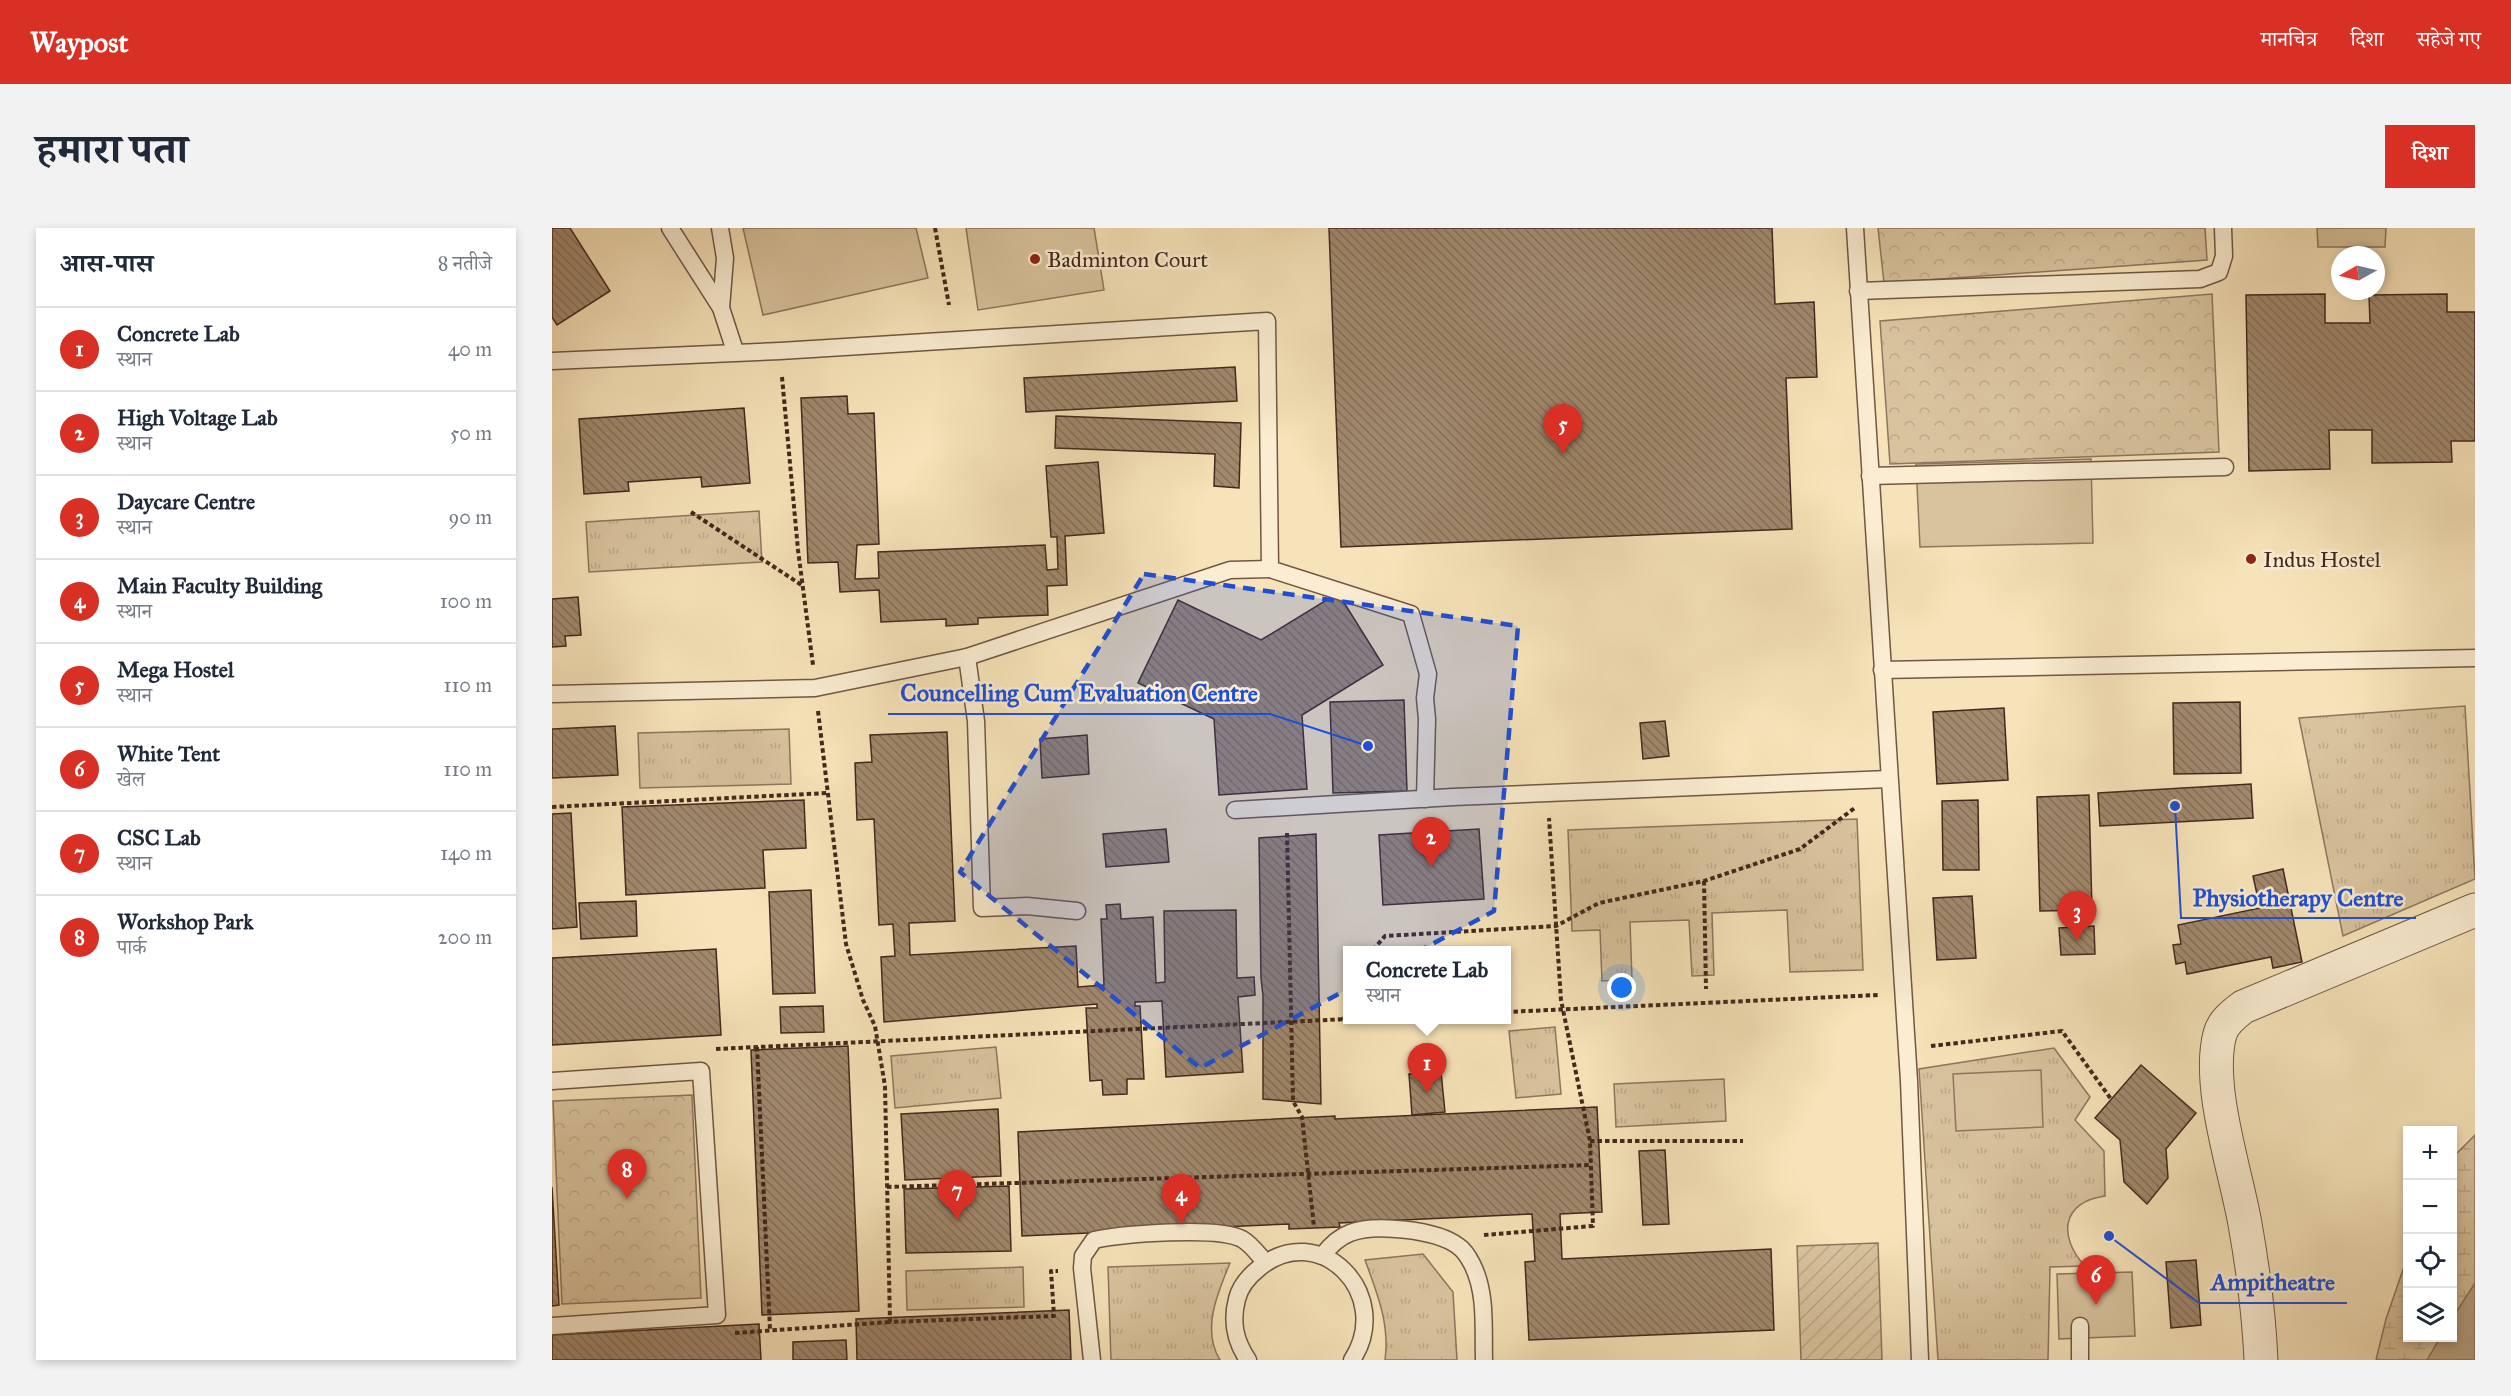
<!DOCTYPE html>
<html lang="hi">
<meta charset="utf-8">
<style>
body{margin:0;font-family:"IM FELL Great Primer","Noto Serif Devanagari",serif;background:#f2f2f3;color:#1f2937}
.controls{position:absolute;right:18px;bottom:18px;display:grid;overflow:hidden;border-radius:0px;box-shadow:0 3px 9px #0003}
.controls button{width:54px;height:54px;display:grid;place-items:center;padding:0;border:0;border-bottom:2px solid #e0e1e3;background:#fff;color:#1f2937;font:30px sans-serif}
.compass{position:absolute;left:1779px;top:18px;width:54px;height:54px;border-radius:50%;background:#fff;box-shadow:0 3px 9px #0003;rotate:262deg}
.you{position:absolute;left:1070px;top:760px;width:21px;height:21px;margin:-15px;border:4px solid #fff;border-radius:50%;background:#1a73e8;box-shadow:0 0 0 9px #1a73e833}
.badge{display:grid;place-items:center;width:39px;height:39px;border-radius:50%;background:#d93025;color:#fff;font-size:20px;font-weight:700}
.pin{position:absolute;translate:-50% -50px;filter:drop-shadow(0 2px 3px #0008)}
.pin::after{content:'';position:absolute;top:32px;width:21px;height:18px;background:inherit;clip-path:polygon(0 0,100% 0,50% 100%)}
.popup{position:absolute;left:791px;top:718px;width:168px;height:78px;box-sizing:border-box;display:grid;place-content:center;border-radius:0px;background:#fff;filter:drop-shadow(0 2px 4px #0005);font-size:20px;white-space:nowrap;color:#747a83}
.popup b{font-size:22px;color:#1f2937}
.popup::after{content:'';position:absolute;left:50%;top:100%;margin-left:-12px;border:12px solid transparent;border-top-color:#fff}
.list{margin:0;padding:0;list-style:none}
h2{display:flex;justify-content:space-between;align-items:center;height:78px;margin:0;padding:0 24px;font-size:26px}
h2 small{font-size:20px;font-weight:400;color:#747a83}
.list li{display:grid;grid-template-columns:39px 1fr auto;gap:18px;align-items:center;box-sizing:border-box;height:84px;padding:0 24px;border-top:2px solid #e0e1e3}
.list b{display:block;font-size:22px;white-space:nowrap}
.list p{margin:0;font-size:20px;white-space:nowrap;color:#747a83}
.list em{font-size:20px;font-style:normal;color:#747a83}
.icon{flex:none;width:33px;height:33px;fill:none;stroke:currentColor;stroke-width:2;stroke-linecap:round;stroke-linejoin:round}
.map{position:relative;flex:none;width:1923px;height:1132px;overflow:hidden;border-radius:0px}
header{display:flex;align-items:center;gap:36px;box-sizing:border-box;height:84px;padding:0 30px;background:#d93025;color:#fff}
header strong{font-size:28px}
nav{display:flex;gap:33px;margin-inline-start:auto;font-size:21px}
.intro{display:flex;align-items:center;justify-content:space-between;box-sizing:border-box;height:144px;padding:0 36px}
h1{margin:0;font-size:42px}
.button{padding:15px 27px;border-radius:0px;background:#d93025;color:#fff;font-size:21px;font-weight:700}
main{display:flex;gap:36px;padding:0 36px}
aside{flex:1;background:#fff;border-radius:0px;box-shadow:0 3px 9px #0003}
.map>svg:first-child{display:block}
.grass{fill:url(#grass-tufts);stroke:#8e765e;stroke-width:1.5}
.wetland{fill:url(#wetland-marsh);stroke:#8e765e;stroke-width:1.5}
.park{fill:url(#park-crowns);stroke:#8e765e;stroke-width:1.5}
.garden{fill:url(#garden-furrows);stroke:#8e765e;stroke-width:1.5}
.pitch{fill:#d9c39e;stroke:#8e765e;stroke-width:1.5}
.water{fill:#baa384;stroke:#8b725b;stroke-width:1.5}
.building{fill:url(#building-back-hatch);stroke:#44281d;stroke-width:1.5}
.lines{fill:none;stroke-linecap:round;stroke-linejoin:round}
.service-casing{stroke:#715744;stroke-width:19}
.minor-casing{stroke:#715744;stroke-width:35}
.path{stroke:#44281d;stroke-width:4;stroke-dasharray:4.5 3;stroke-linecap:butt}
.service{stroke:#faedd2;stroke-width:16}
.minor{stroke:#faedd2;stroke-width:33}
.marked{fill:#1d4ed8;fill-opacity:0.2;stroke:#1d4ed8;stroke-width:4.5;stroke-dasharray:12 8;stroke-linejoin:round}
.poi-dot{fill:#8f2418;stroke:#faedd2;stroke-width:2}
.labels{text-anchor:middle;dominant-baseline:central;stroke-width:5;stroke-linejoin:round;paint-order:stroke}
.poi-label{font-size:22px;fill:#44281d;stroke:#faedd2;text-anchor:start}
.leader{fill:none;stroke:#1d4ed8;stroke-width:2}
.callout-dot{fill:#1d4ed8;stroke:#faedd2;stroke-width:2}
.callout-label{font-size:24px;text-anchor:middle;font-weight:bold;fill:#1d4ed8;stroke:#faedd2;stroke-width:5;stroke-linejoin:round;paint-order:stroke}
</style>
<header>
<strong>Waypost</strong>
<nav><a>मानचित्र</a><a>दिशा</a><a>सहेजे गए</a></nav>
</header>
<div class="intro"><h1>हमारा पता</h1><a class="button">दिशा</a></div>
<main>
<aside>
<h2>आस-पास<small>8 नतीजे</small></h2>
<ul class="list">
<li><span class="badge">1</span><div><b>Concrete Lab</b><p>स्थान</p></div><em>40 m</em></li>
<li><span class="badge">2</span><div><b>High Voltage Lab</b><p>स्थान</p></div><em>50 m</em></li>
<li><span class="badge">3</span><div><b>Daycare Centre</b><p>स्थान</p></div><em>90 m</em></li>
<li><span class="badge">4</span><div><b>Main Faculty Building</b><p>स्थान</p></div><em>100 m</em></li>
<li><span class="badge">5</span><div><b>Mega Hostel</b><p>स्थान</p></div><em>110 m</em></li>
<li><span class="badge">6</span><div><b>White Tent</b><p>खेल</p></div><em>110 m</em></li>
<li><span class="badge">7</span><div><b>CSC Lab</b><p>स्थान</p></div><em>140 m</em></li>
<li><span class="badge">8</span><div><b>Workshop Park</b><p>पार्क</p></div><em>200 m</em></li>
</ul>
</aside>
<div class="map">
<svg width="1923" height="1132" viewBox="0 0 1923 1132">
<defs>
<pattern id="grass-tufts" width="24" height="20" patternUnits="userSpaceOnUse" patternTransform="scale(1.5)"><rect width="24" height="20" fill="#d9c39e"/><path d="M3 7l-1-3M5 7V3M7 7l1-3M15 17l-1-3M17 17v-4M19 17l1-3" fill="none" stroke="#bba888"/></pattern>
<pattern id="wetland-marsh" width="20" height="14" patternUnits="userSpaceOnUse" patternTransform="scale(1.5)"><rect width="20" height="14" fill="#d9c39e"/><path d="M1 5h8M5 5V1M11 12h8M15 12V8" fill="none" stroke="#bba888"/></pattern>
<pattern id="park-crowns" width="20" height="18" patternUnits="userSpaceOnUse" patternTransform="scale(1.5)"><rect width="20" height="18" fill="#d9c39e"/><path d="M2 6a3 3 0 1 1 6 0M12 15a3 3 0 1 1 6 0" fill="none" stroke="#bba888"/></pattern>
<pattern id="garden-furrows" width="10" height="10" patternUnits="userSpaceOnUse" patternTransform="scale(1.5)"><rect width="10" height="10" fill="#d9c39e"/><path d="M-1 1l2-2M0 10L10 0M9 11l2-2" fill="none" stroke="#bba888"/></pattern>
<pattern id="building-back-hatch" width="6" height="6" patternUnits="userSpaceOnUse" patternTransform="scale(1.5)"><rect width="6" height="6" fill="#a1896e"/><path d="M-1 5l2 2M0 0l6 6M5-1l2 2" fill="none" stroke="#85705a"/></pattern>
</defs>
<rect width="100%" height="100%" fill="#f7e3b9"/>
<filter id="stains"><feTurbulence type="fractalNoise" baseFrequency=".00333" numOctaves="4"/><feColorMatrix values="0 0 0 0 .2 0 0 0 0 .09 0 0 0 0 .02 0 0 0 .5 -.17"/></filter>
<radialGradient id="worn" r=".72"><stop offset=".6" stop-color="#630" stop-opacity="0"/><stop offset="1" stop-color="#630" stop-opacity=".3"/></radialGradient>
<g class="grass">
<path d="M207,283l3,51 -173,10 -3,-50z"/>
<path d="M1913,478l10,173 -132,57 -44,-218z"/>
<path d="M237,501l2,55 -151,4 -2,-55z"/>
<path d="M1305,591l6,151 -73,2 -3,-62 -75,3 2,62 -22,1 -3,-56 -59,2 2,57 -30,2 -2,-51 -28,1 -4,-101z"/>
<path d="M1003,799l6,67 -45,4 -7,-67z"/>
<path d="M444,819l5,51 -106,10 -4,-52z"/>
<path d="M1502,820l36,49 -15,23 29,31 1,45c-44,6 -47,41 -20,70l-35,1 -2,93h-110l-19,-291z"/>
<path d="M1172,851l2,42 -110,6 -2,-43z"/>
<path d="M871,1026l30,38 4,68h-72c5,-36 -8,-67 -20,-100z"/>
<path d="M678,1035c-12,29 -29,67 -10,97h-109l-3,-93z"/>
<path d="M471,1039l1,40 -117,3 -1,-39z"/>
</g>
<path class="wetland" d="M1923,907v225h-99l10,-41 21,-61 1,80h44l1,-181z"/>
<g class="park">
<path d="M1326,0h327l2,32 -323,23z"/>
<path d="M1660,66l7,158 -329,12 -10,-143z"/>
<path d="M140,867l9,203 -139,6 -9,-203z"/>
</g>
<path class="garden" d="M1326,1015l4,117h-81l-4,-114z"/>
<g class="pitch">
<path d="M191,0h173l12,50 -165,37z"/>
<path d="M414,0h128l10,62 -126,20z"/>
<path d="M1765,0h69l-1,19h-67z"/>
<path d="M1539,231l2,84 -173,4 -4,-83z"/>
<path d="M1489,842l2,57 -87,4 -3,-57z"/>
<path d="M1580,1044l3,64 -76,3 -2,-65z"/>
</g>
<path class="water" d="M1923,1055v77h-48l13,-22h12l1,-21z"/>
<g class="building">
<path d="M0,0h18l40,63 -53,34 -5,-8z"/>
<path d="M777,0h443l3,76 39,-2 3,75 -31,1 6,151 -451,18z"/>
<path d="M1773,66v29h45l-1,-28 78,-1v18h28v129h-24l1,21 -80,1v-33h-43l1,39 -81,2 -3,-176z"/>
<path d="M683,139l2,34 -211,11 -2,-34z"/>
<path d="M295,168l1,18 26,-1 5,131 -22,1 -2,34 24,-1 -1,-26 167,-7 2,25 11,-1 -1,-32h-6l-5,-71 52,-4 6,71 -39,3 2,49 -20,1 1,29 -70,3v6l-32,2v-7l-65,3 -2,-32 -39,2 -2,-30 -30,1 -7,-165z"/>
<path d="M192,180l6,75 -48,4 -1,-10 -73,5 1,9 -45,3 -5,-75z"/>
<path d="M504,188l185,7 -2,65 -25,-2 1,-32 -160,-6z"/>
<path d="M786,365l45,72 -81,50 5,74 -88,6 -5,-76 -76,-36 40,-83 83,40z"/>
<path d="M26,369l3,38 -16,1 1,10 -14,1v-48z"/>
<path d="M852,472l3,91 -74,2 -3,-91z"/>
<path d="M1688,474l1,71 -67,1 -1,-71z"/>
<path d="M1452,480l4,72 -71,4 -4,-72z"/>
<path d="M1113,493l4,35 -26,3 -3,-36z"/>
<path d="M63,498l3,49 -66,3v-49z"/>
<path d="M395,504l8,189 -46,2 1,32 166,-9 2,41 26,-2 -3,-66h6l-1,-14 14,-1 1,15 32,-2 3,66 9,-1 -1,-71 72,-1 1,68 17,-1 1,18 -17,2 5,75 -77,5 -4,-76 -27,1v4h5l4,73h-17v15l-24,1 -1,-15 -12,1 -4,-73h11v-4l-213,18 -3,-65 14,-1 -2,-32 -14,1 -5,-106 -17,1 -2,-57 17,-1 -2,-27z"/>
<path d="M535,507l2,39 -47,4 -2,-39z"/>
<path d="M1699,556l2,34 -153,8 -2,-33z"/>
<path d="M1537,567l3,115 -52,1 -3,-114z"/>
<path d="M252,572l2,48 -43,2 2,38 -139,7 -4,-88z"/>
<path d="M1426,572l1,70h-36l-1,-69z"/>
<path d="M19,585l6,114 -25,2v-115z"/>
<path d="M614,601l3,33 -63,5 -3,-33z"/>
<path d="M927,601l5,70 -101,6 -4,-70z"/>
<path d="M764,606l5,270 -58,-5v-103l-2,-18 -2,-140z"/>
<path d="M1731,641l19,93 -29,6 -2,-11 -84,17 -2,-12 -9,2 -3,-19 8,-1 -3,-19 82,-17 -7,-32z"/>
<path d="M259,662l4,103 -42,1 -4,-102z"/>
<path d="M1420,668l4,62 -39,2 -4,-62z"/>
<path d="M84,673l1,35 -56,3 -2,-36z"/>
<path d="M1542,698l1,28 -34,1 -2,-27z"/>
<path d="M164,721l5,86 -169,10v-87z"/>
<path d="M271,778l1,26 -43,1 -1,-26z"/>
<path d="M296,818l11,265 -97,4 -11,-265z"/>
<path d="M1589,837l55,48 -30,36 2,29 -21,26 -23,-22 -4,-42 -25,-22z"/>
<path d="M889,844l4,40 -33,3 -3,-41z"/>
<path d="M1045,879l5,105 -42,2 2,45 209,-10 3,81 -245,10 -4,-78 10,-1 -3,-47 -193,9 1,4 -51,2v-5l-267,12 -4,-104 317,-16v3z"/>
<path d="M446,881l3,67 -96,4 -4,-66z"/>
<path d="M1113,922l4,74 -26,1 -4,-74z"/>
<path d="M457,958l2,65 -105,2 -2,-64z"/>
<path d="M0,959l7,118 -7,1z"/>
<path d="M1644,1032l5,65 -30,3 -5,-66z"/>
<path d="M517,1082l2,50h-214l-1,-41z"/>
<path d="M207,1096l2,36h-209v-25z"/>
<path d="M294,1112l1,20h-54v-18z"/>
</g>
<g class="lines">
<defs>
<g id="service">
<path d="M118,0l51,80 14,43"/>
<path d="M168,0l5,30 -4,50"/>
<path d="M1303,0l54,853 11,279"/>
<path d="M1306,63l342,-12 19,-7 5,-16 -1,-28"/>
<path d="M0,133l228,-10 487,-30 3,248 141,45 17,60 -3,24 2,21 -2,80"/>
<path d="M1318,248l355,-9"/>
<path d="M415,429l9,64 6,187 45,-2 50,5"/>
<path d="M1330,442l593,-12"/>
<path d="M0,466l263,-6 152,-31 263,-87 40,-1"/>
<path d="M683,582l218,-13 436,-18"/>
<path d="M0,853l149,-10 16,244 -165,11"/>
<path d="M770,1028c7,-9 17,-19 28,-23 25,-10 87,-3 108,13 6,4 11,12 14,18 15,29 11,65 12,96"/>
<path d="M1528,1098v34"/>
<path d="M540,1132l-10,-92 1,-12 11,-16c29,-6 123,-14 148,-1 9,5 16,15 23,23"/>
<path d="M696,1132c-13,-19 -17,-38 -11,-61 3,-12 11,-22 21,-30 60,-52 137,25 94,91"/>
</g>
<path id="minor" d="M1709,1132c-2,-45 -8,-91 -16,-136 -9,-52 -39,-139 -25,-190 3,-12 14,-20 23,-27l232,-97"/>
</defs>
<use href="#service" class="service-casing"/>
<use href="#minor" class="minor-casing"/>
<g class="path">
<path d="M383,0l14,77"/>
<path d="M230,149l16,173 15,115"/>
<path d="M139,284l112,74"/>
<path d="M266,483l28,233 17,56 12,26 10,60 5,236 164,-6 -3,-45h7"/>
<path d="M0,579l275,-14"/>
<path d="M735,605l6,268 9,16 12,110"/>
<path d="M1152,653l2,108"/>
<path d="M821,722l12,-14 171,-10 43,-23 105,-22 96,-32 56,-42"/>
<path d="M954,784l372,-17"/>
<path d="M792,792l4,-19"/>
<path d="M1379,818l131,-15 49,68"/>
<path d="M205,819l13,283"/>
<path d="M164,821l632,-30"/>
<path d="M1038,913h153"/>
<path d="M335,959l704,-22"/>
<path d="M932,1007l109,-9 -3,-85 -29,-141 -12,-182"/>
<path d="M183,1105l155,-11"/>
</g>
<use href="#service" class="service"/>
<use href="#minor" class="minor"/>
</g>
<path class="marked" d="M592,346l374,52 -24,285 -294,157 -240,-196z"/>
<g class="poi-dot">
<circle cx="483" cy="31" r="6"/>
<circle cx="1699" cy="331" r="6"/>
</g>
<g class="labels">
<g class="poi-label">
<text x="495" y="31">Badminton Court</text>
<text x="1711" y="331">Indus Hostel</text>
</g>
</g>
<path class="leader" d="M816 518L718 486H336M1623 578L1629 690H1864M1557 1008L1647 1075H1795"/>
<g class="callout-dot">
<circle cx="816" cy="518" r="6"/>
<circle cx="1623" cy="578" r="6"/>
<circle cx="1557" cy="1008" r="6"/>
</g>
<g class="callout-label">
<text x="527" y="473">Councelling Cum Evaluation Centre</text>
<text x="1746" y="678">Physiotherapy Centre</text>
<text x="1721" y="1062">Ampitheatre</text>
</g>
<rect width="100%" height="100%" filter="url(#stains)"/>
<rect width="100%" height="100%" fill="url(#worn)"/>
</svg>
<div class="controls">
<button>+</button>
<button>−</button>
<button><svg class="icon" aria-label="locate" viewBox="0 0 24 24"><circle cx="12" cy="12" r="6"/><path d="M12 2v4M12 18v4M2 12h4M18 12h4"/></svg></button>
<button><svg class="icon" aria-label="layers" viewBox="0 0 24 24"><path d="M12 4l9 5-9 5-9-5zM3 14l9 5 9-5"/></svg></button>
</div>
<svg class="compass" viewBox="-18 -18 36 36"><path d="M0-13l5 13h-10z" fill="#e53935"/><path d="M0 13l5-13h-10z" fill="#747a83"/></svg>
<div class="you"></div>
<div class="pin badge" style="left:875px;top:865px">1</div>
<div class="popup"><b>Concrete Lab</b>स्थान</div>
<div class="pin badge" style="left:879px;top:639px">2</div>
<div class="pin badge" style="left:1525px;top:713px">3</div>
<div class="pin badge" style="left:629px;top:996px">4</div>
<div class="pin badge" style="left:1011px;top:226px">5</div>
<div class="pin badge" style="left:1544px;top:1077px">6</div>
<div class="pin badge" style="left:405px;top:992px">7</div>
<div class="pin badge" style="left:75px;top:971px">8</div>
</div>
</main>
